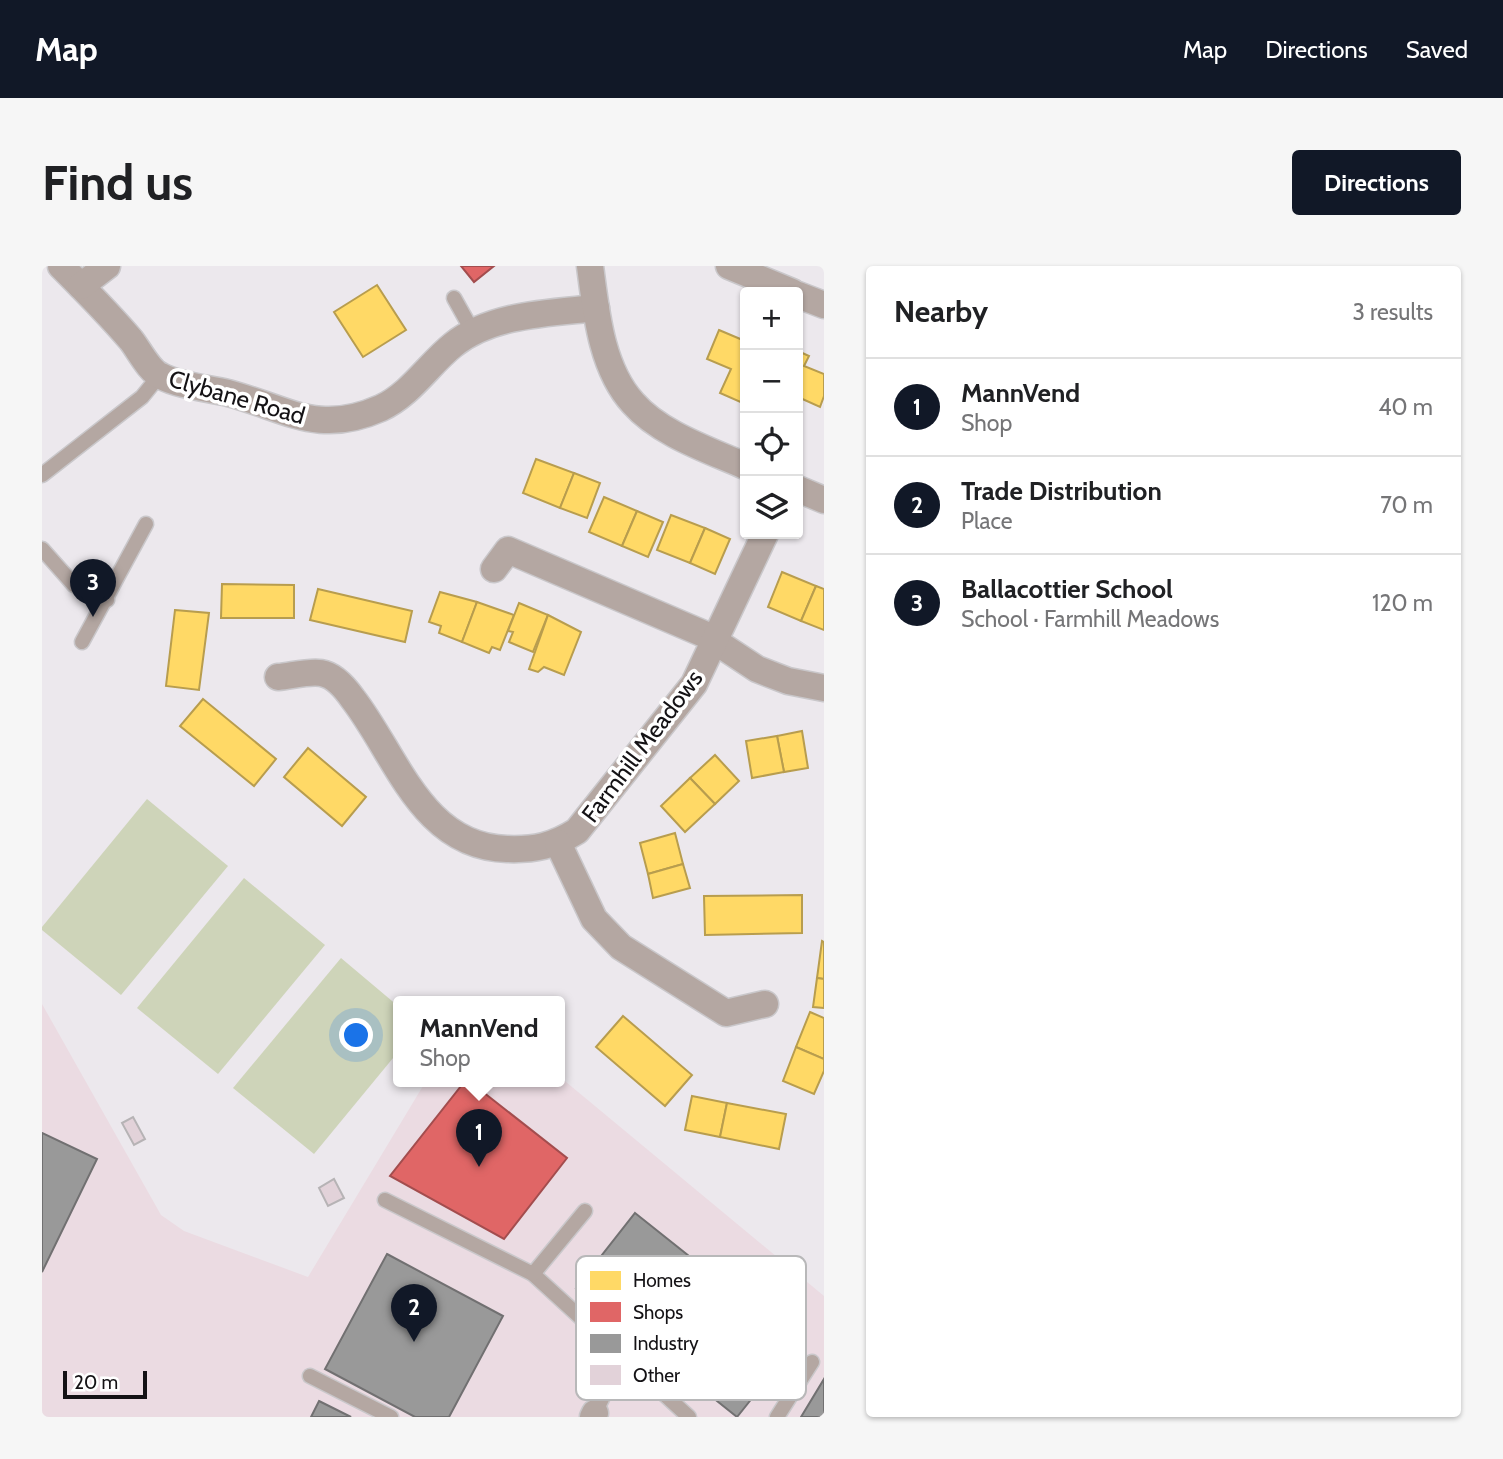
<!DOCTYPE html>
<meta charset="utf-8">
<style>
body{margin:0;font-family:Cabin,sans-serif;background:#f6f6f6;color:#202124}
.controls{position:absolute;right:21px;top:21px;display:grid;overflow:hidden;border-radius:7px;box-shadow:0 2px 5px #0004}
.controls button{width:63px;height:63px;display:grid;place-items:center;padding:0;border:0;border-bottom:2px solid #e0e0e0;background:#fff;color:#202124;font:35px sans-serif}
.scale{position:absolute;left:21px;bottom:18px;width:84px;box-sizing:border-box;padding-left:7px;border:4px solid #141215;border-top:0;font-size:19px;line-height:24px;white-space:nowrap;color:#141215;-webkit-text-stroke:5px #fff;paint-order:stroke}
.you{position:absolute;left:315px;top:770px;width:24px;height:24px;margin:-18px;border:5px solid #fff;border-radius:50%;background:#1a73e8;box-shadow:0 0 0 10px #1a73e833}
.badge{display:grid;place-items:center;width:46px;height:46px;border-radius:50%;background:#111827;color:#fff;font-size:23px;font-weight:700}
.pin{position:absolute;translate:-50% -58px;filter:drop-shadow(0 2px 4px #0008)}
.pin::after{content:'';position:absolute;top:37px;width:24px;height:21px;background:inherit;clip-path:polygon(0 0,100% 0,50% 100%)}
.popup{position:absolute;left:351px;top:730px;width:172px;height:91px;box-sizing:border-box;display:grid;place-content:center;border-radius:7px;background:#fff;filter:drop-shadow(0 2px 5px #0005);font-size:23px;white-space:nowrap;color:#757577}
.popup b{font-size:26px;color:#202124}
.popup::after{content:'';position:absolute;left:50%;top:100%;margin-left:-14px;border:14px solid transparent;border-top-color:#fff}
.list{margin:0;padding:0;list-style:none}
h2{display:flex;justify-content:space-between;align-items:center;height:91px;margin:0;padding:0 28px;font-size:30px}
h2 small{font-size:23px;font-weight:400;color:#757577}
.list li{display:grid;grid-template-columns:46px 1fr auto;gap:21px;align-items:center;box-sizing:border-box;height:98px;padding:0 28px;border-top:2px solid #e0e0e0}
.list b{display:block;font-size:26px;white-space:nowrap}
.list p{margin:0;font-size:23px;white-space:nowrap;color:#757577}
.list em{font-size:23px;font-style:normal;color:#757577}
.icon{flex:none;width:38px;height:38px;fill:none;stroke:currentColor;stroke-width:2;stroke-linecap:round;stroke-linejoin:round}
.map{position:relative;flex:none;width:782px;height:1151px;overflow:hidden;border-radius:7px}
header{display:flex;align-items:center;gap:42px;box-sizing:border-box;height:98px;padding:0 35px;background:#111827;color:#fff}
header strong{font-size:33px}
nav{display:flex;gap:38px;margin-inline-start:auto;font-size:24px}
.intro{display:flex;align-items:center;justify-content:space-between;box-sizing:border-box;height:168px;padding:0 42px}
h1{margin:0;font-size:49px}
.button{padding:18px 32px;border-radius:7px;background:#111827;color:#fff;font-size:24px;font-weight:700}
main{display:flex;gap:42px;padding:0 42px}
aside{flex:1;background:#fff;border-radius:7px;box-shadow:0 2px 5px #0004}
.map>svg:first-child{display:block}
.industrial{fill:#ebdbe2}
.green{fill:#ced4b9}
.homes{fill:#ffd966;stroke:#b89d4e;stroke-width:2}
.shops{fill:#e06666;stroke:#a34d4e;stroke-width:2}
.industry{fill:#999;stroke:#717071;stroke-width:2}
.building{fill:#e2d2d9;stroke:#b6b3b5;stroke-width:2}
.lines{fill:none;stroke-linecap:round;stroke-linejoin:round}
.lane-casing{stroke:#c9c7ca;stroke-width:17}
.street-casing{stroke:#c9c7ca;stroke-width:29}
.lane{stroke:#b4a7a2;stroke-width:14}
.street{stroke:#b4a7a2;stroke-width:26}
.labels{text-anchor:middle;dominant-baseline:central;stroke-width:7;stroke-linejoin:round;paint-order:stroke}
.street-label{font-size:24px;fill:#141215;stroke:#fff}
.key{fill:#fff;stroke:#b8b8b9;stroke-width:2}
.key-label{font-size:19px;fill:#141215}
</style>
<header>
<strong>Map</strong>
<nav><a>Map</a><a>Directions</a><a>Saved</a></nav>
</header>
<div class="intro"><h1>Find us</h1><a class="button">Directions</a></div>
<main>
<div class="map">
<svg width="782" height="1151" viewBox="0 0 782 1151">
<rect width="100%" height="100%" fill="#ece8ed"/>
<path class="industrial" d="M0,738l119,211 23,16 124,46 118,-196h134v-4l264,219v121h-782z"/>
<g class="green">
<path d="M105,533l81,67 -107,129 -79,-65v-3z"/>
<path d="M202,612l81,67 -107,129 -81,-66z"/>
<path d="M299,692l57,48v46l-84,102 -81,-66z"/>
</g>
<g class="homes">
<path d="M335,19l29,45 -43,27 -29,-45z"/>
<path d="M677,64l26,11v63l-25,-11 11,-24 -24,-10z"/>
<path d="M756,85l11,5 -5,10 20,8v22l-4,11 -22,-10z"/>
<path d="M494,193l38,14 -14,35 -37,-15z"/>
<path d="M532,207l26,10 -13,35 -27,-10z"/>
<path d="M562,231l33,14 -15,35 -33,-14z"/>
<path d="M595,245l26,11 -15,35 -26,-11z"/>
<path d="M629,249l34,13 -15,35 -33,-13z"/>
<path d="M663,262l25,11 -15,35 -25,-11z"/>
<path d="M740,306l34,14 -15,35 -33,-14z"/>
<path d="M180,318l72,1v33h-73z"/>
<path d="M774,320l8,3v41l-23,-9z"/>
<path d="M276,323l94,22 -7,31 -95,-22z"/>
<path d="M398,326l37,10 -15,40 -23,-9 2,-7 -12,-4z"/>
<path d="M435,336l37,13 -14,35 -8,-3 -3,6 -27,-11z"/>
<path d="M477,337l29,12 -15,37 -24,-10 4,-10 -5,-1z"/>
<path d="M133,344l34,3 -10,77 -33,-4z"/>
<path d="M506,349l33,17 -17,43 -20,-8 -6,5 -9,-3z"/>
<path d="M161,433l73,60 -22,27 -74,-60z"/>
<path d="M760,465l6,37 -24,4 -7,-36z"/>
<path d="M735,470l7,36 -32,6 -6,-37z"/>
<path d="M266,482l58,49 -24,29 -58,-49z"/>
<path d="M673,489l24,26 -24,23 -25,-26z"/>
<path d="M648,512l25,26 -30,28 -24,-26z"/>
<path d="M633,567l8,31 -35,10 -8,-31z"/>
<path d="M641,598l7,24 -37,10 -5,-24z"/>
<path d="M760,629v38l-97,2 -1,-39z"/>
<path d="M780,675l2,1v37l-7,-1z"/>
<path d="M775,712l7,1v29l-11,-1z"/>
<path d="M768,746l14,6v41l-28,-12z"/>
<path d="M581,750l69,59 -27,31 -69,-59z"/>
<path d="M754,781l28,12v12l-10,23 -31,-13z"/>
<path d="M650,830l35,7 -7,34 -35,-7z"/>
<path d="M685,837l59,11 -7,35 -59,-12z"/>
</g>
<g class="shops">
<path d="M419,0h33l-20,16z"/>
<path d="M423,815h4l98,77 -63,81 -114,-63z"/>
</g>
<g class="industry">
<path d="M0,867l55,26 -55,113z"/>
<path d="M593,947l162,129 -60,75 -161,-129z"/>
<path d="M345,988l116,62 -54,101h-34l-90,-48z"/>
<path d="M782,1113v38h-23z"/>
<path d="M277,1135l32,16h-40z"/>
</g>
<g class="building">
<path d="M91,851l12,22 -11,6 -12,-22z"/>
<path d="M292,913l10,19 -16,8 -9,-18z"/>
</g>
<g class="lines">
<defs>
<g id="lane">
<path d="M412,32l19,34"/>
<path d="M0,209l100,-78 17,-21"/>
<path d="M0,283l32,36 33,15"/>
<path d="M40,376l64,-118"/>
<path d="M343,934l148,74 156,143"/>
<path d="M491,1008l52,-63"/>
<path d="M268,1110l81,41"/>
<path d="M553,1147l28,-57"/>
<path d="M735,1151l35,-55"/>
</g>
<g id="street">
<path d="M19,0c24,24 48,48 70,74 8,10 18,31 30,36 19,10 46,12 67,17 60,16 90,43 153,15 30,-14 48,-44 72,-63 38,-31 97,-32 143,-37"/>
<path d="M548,0c6,45 11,102 43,137 27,31 76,47 112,63"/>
<path d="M687,0l63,26"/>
<path d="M39,20l26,-20"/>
<path d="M756,29l26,10"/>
<path d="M756,223l26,11"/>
<path d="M452,303l14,-19 196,84 53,35 31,12 36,7"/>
<path d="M236,411c13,-1 30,-6 43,-4 13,2 25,16 32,26 44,57 69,148 154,150 28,1 46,-3 70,-18l117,-147 71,-150"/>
<path d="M516,577l36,76 27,28 105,66 39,-9"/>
<path d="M551,1151l2,-4"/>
</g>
</defs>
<use href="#lane" class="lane-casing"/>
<use href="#street" class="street-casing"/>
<use href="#lane" class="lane"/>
<use href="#street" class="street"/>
</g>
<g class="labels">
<g class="street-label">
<text transform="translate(195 131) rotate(16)">Clybane Road</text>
<text transform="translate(600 480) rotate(-53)">Farmhill Meadows</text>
</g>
</g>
<rect x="534" y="990" width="230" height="144" rx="10" class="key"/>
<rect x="548" y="1005" width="31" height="19" fill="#ffd966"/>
<rect x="548" y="1036" width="31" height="20" fill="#e06666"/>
<rect x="548" y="1068" width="31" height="19" fill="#999"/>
<rect x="548" y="1099" width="31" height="20" fill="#e2d2d9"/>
<g class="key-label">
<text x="591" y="1021">Homes</text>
<text x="591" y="1053">Shops</text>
<text x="591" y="1084">Industry</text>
<text x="591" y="1116">Other</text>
</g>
</svg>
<div class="controls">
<button>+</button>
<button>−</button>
<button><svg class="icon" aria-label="locate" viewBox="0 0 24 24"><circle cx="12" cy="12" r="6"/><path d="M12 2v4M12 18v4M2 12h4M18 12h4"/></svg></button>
<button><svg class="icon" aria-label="layers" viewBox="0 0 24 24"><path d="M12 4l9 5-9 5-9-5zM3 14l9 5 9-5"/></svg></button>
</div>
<div class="scale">20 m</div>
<div class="you"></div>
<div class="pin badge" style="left:437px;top:901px">1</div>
<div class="popup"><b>MannVend</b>Shop</div>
<div class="pin badge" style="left:372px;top:1076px">2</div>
<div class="pin badge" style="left:51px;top:351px">3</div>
</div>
<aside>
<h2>Nearby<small>3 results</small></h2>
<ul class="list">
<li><span class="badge">1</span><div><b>MannVend</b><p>Shop</p></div><em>40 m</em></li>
<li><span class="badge">2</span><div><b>Trade Distribution</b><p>Place</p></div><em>70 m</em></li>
<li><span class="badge">3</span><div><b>Ballacottier School</b><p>School · Farmhill Meadows</p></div><em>120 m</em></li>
</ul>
</aside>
</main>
